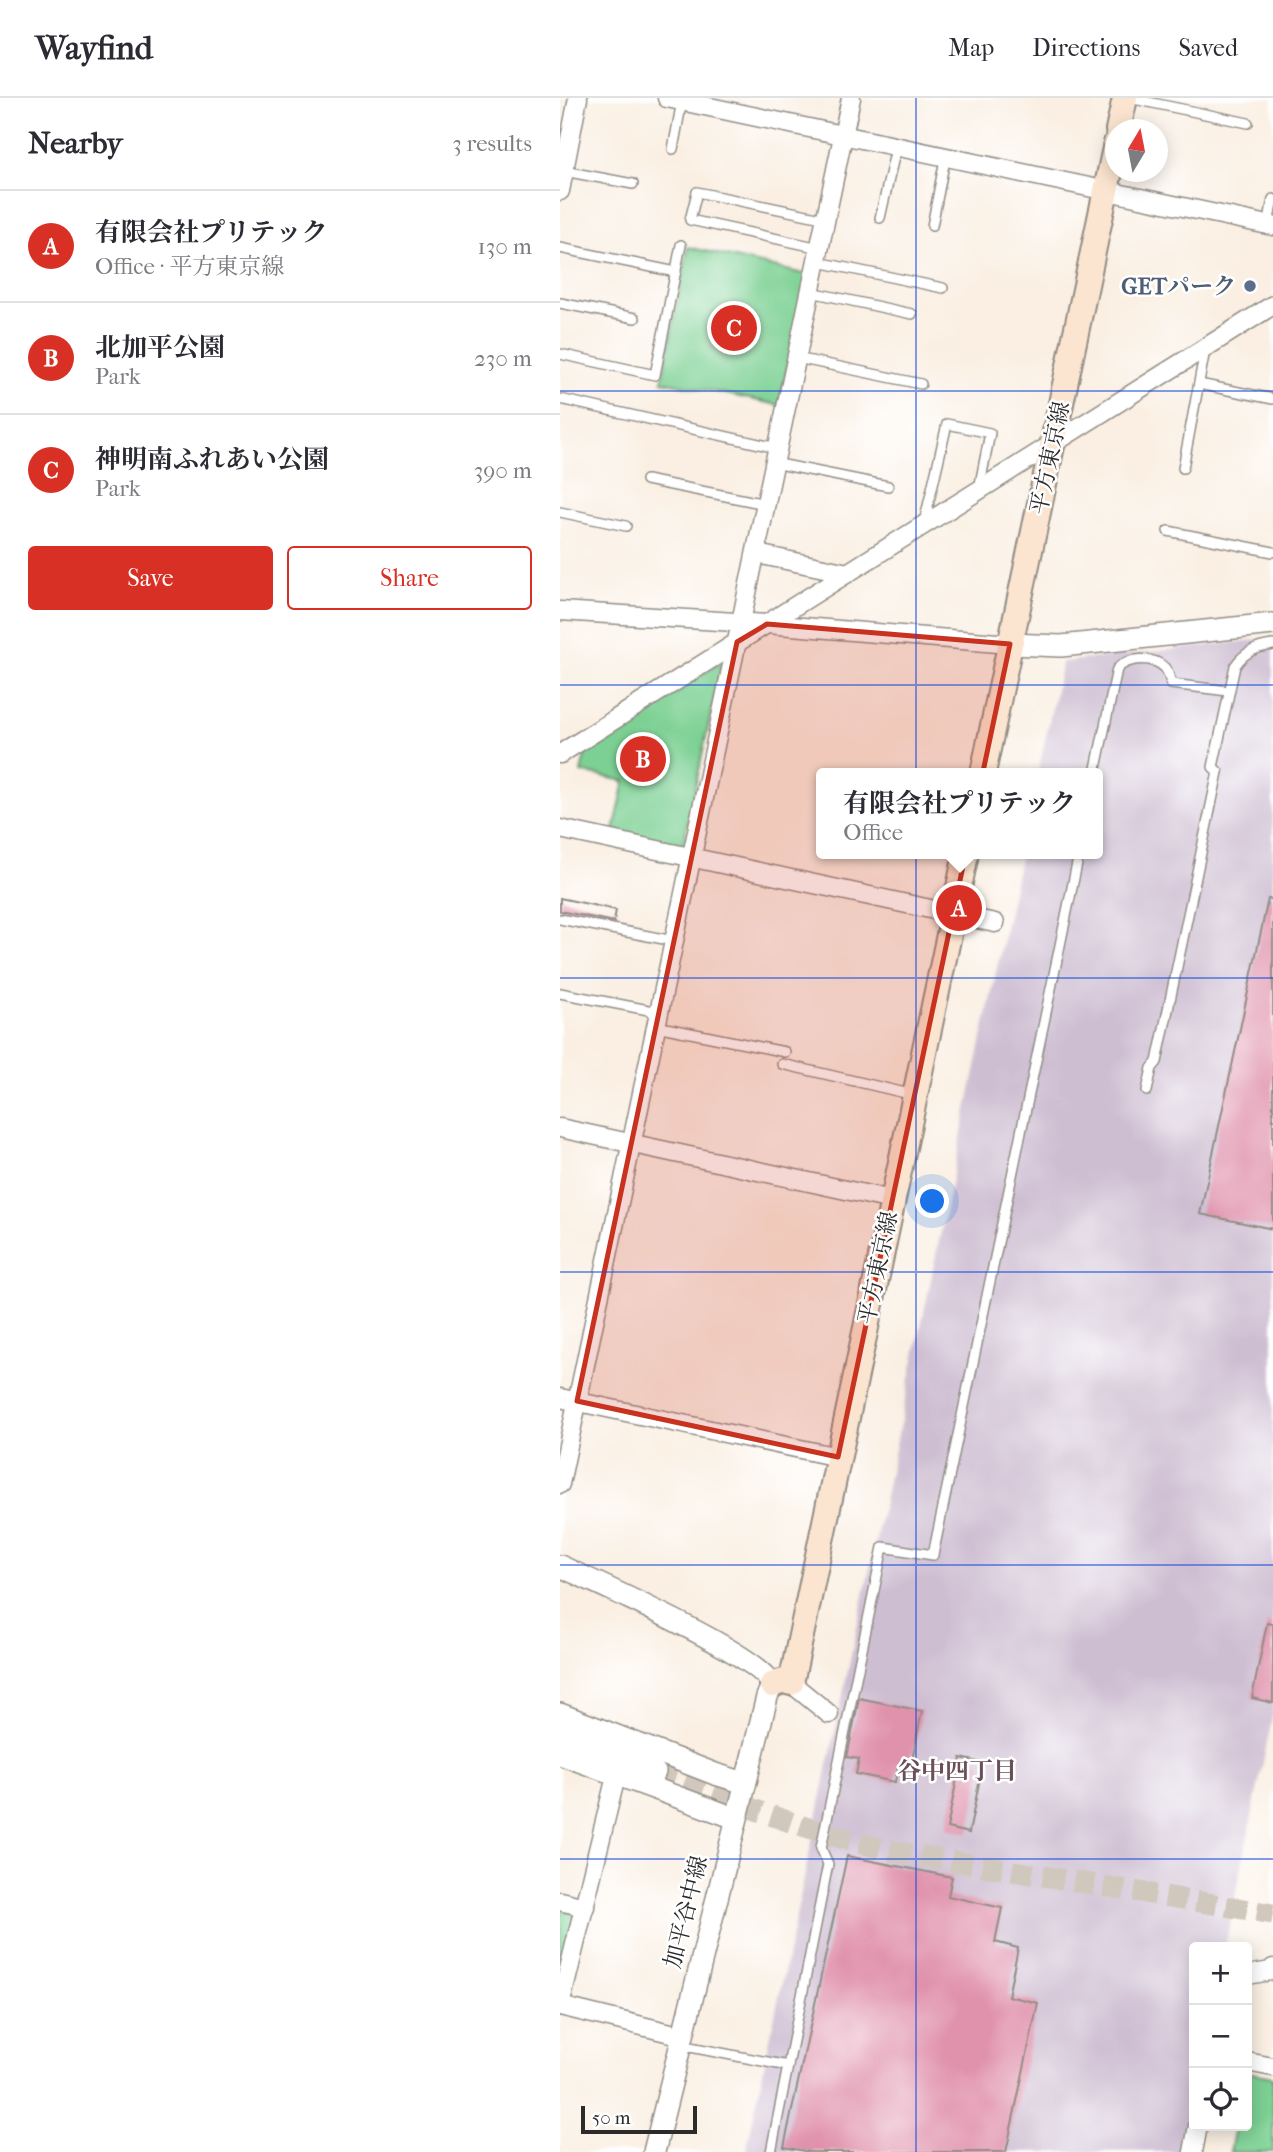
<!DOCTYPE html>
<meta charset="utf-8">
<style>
body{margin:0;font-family:"IM FELL French Canon","Noto Serif JP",serif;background:#f2f2f3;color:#2b2b33}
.controls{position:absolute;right:21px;bottom:21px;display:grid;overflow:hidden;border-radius:7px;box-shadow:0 4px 18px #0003}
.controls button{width:63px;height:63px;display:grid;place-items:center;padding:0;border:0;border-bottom:2px solid #e1e1e2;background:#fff;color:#2b2b33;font:35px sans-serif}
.compass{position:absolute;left:545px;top:21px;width:63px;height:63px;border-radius:50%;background:#fff;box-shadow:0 4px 18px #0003;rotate:10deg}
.scale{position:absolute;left:21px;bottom:18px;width:116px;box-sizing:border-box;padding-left:7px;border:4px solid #2b2b2b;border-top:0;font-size:19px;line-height:24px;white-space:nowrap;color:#2b2b2b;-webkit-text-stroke:5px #fff;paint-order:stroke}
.you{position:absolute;left:373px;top:1104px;width:24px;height:24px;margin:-18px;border:5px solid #fff;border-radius:50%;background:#1a73e8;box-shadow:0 0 0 10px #1a73e833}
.badge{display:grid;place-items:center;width:46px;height:46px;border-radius:50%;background:#d93025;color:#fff;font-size:23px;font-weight:700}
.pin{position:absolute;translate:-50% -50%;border:4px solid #fff;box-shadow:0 2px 7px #0006}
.popup{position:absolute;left:256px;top:670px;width:287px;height:91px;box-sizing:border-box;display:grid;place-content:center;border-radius:7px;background:#fff;filter:drop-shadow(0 2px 5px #0005);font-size:23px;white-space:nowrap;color:#7c7c81}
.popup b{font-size:26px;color:#2b2b33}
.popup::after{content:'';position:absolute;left:50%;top:100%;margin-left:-14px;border:14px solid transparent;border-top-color:#fff}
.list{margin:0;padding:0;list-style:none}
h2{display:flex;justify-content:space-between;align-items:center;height:91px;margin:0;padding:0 28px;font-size:30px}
h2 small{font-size:23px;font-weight:400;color:#7c7c81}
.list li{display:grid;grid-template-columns:46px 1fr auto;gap:21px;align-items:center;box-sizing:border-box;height:112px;padding:0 28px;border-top:2px solid #e1e1e2}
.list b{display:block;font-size:26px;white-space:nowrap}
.list p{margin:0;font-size:23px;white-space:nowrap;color:#7c7c81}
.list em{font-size:23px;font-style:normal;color:#7c7c81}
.actions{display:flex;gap:14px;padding:21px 28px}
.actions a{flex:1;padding:16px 0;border:2px solid #d93025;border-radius:7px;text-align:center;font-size:24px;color:#d93025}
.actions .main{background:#d93025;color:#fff}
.icon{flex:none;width:38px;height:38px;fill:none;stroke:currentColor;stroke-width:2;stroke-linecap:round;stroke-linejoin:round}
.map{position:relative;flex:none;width:713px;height:2054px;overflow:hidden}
header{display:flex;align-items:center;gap:42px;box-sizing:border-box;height:98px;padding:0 35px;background:#fff;border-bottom:2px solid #e1e1e2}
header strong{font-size:33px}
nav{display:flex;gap:38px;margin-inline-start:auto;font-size:24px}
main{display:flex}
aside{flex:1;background:#fff}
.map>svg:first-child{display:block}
.industrial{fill:#cebed2}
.green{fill:#7cd093;stroke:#547e5f;stroke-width:2}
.building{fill:#e091ab}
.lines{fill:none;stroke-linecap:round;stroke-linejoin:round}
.tertiary-tunnel{stroke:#d1c8bd;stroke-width:21;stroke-dasharray:21 10;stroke-linecap:butt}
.service-casing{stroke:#928d86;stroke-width:12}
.minor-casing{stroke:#928d86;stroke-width:21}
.tertiary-casing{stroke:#928d86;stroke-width:24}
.secondary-casing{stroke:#928d86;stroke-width:28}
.service{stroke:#fff;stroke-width:9}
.minor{stroke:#fff;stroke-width:18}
.tertiary{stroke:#fff;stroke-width:21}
.secondary{stroke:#fce5d0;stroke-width:24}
.marked{fill:#c8321e;fill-opacity:0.2;stroke:#c8321e;stroke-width:5;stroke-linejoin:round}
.grid{fill:none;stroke:#1d4ed8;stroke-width:2;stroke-opacity:0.55}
.service-dot{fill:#5c6f8a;stroke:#fff;stroke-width:2.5}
.labels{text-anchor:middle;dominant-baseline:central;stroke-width:5;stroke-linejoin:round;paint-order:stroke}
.service-label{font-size:23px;font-weight:bold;fill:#4e5e75;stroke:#fff;text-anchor:end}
.street-label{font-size:23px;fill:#2b2b2b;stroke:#fff}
.neighbourhood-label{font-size:24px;font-weight:bold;fill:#6a4f58;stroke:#fff}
</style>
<header>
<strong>Wayfind</strong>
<nav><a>Map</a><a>Directions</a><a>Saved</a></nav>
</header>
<main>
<aside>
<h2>Nearby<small>3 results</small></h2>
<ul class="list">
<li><span class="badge">A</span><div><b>有限会社プリテック</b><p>Office · 平方東京線</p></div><em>130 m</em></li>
<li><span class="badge">B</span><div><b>北加平公園</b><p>Park</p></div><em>230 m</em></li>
<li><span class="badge">C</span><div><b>神明南ふれあい公園</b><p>Park</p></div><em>390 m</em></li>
</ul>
<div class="actions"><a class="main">Save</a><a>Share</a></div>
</aside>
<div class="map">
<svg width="713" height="2054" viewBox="0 0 713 2054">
<rect width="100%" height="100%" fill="#fff"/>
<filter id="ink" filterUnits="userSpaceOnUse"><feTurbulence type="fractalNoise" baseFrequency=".0143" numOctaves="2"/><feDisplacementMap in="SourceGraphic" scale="14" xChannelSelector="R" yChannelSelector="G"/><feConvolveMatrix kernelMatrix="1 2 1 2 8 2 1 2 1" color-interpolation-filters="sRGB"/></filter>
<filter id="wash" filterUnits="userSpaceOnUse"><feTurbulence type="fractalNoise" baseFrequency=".00686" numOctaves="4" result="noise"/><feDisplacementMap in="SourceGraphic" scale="28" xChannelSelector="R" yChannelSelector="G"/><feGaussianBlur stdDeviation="1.57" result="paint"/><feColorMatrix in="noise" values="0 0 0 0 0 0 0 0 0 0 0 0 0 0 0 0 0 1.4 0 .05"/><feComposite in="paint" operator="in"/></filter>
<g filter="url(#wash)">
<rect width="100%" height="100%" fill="#faefe2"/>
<path class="industrial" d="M713,540v1076l-48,233h-31v156l-10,49h-438l275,-1298h76v-81h-59l24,-111z"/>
<g class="green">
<path d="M128,149l120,28 -29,130 -117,-24z"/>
<path d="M162,564l-39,183 -69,-14 11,-50 -44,-9 6,-25z"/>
<path d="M0,1811l12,3 3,5 -15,61z"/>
<path d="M687,1974l26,5v75h-43l5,-26h12z"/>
</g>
<g id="blocks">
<g class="building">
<path d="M0,800l56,12 -2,12 -54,-11z"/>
<path d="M708,801h5v330l-73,-15z"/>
<path d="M707,1525l6,1v79l-21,-5z"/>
<path d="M299,1600l63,13 -12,59 -12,-3 -3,15 -39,-8 3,-15 -12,-2z"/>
<path d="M401,1660l22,5 -14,70 -22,-5z"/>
<path d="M287,1758l105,21 -4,19 54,12 -7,34 23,6 -10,48 30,7 -32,149h-197l-25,-5z"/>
</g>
</g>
</g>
<g filter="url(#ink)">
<use href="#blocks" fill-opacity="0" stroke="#928d86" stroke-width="2"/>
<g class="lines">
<path class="tertiary-tunnel" d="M95,1674c76,29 152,59 231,78l387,64"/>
<defs>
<g id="service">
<path d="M569,0l119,25"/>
<path d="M113,51l9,-48"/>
<path d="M4,73l69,13"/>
<path d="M320,120l16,-70"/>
<path d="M708,127l5,-26"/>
<path d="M372,128l13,-67"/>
<path d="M0,150l116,24"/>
<path d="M260,150l-130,-28 7,-28 130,27"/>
<path d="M258,164l125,26"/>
<path d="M251,194l101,22"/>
<path d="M0,205l75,15"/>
<path d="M0,256l95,21 26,-130"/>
<path d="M237,260l124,26"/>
<path d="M639,286l74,15"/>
<path d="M0,301l217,49"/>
<path d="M214,365l114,23"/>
<path d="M623,370l22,-118"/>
<path d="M86,382l120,24"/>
<path d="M0,414l66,14"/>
<path d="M364,425l23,-99 43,9 -11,56"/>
<path d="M608,433l105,21"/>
<path d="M535,675l22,-104c10,-11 36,-14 48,-1 3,4 5,11 6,16l57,7"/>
<path d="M0,821l114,22"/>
<path d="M0,895l99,19"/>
<path d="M96,928l129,26"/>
<path d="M222,966l132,31"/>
<path d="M587,993l5,-23 5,-6 61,-290 -5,-5 22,-101c9,-14 22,-19 38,-21"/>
<path d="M120,1947l108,21"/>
<path d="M211,2054l57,-288 -7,-16 62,-301 50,8 146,-701"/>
</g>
<g id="minor">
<path d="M107,0l606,128"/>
<path d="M0,93l18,-93"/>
<path d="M197,456l91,19"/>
<path d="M0,513l207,13 243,20"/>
<path d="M0,656l713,-449"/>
<path d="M0,731l435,94"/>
<path d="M0,1030l332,72"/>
<path d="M0,1300l278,59"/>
<path d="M0,1386l291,-1386"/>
<path d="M231,1585l38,31"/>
<path d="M0,1803l25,6"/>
<path d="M687,1877l24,-4 2,-3"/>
<path d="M0,1908l56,-230"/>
<path d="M0,1908l123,30"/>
<path d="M687,1964l26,5"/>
<path d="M633,2054l5,-26"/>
</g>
<g id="tertiary">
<path d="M450,546l51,2 212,-22"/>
<path d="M0,1468c36,17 202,90 212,119l-5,12 -113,455"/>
<path d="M0,1616l155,60 30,9"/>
<path d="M0,1637l95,37"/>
<path d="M0,1656l175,64"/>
</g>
<g id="secondary">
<path d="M558,32l7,-32"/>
<path d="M423,675l133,-630"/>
<path d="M212,1587l12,-4 7,2 175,-829"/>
</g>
</defs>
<use href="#service" class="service-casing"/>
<use href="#minor" class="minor-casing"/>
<use href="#tertiary" class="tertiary-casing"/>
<use href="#secondary" class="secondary-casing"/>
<use href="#service" class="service"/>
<use href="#minor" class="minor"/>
<use href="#tertiary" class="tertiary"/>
<use href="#secondary" class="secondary"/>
</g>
</g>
<path class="marked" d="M207,526l243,20 -172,813 -261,-56 160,-759z"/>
<path class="grid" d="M356,0v2054M0,293h713M0,587h713M0,880h713M0,1174h713M0,1467h713M0,1761h713"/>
<circle class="service-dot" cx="690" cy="188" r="7"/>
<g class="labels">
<g class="service-label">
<text x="676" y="188">GETパーク</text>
</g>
<g class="street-label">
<text transform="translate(490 360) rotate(-78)">平方東京線</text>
<text transform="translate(318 1170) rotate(-78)">平方東京線</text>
<text transform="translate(126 1814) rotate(-76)">加平谷中線</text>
</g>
<g class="neighbourhood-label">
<text x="397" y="1673">谷中四丁目</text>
</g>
</g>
</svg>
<div class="controls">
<button>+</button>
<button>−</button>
<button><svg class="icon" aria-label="locate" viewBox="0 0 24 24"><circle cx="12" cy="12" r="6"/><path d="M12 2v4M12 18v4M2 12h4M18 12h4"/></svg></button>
</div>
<svg class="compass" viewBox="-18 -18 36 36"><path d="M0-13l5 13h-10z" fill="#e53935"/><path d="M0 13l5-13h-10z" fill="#7c7c81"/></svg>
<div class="scale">50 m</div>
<div class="you"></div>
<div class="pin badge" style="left:399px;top:810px">A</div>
<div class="popup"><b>有限会社プリテック</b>Office</div>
<div class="pin badge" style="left:83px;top:661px">B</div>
<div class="pin badge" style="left:174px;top:230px">C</div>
</div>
</main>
